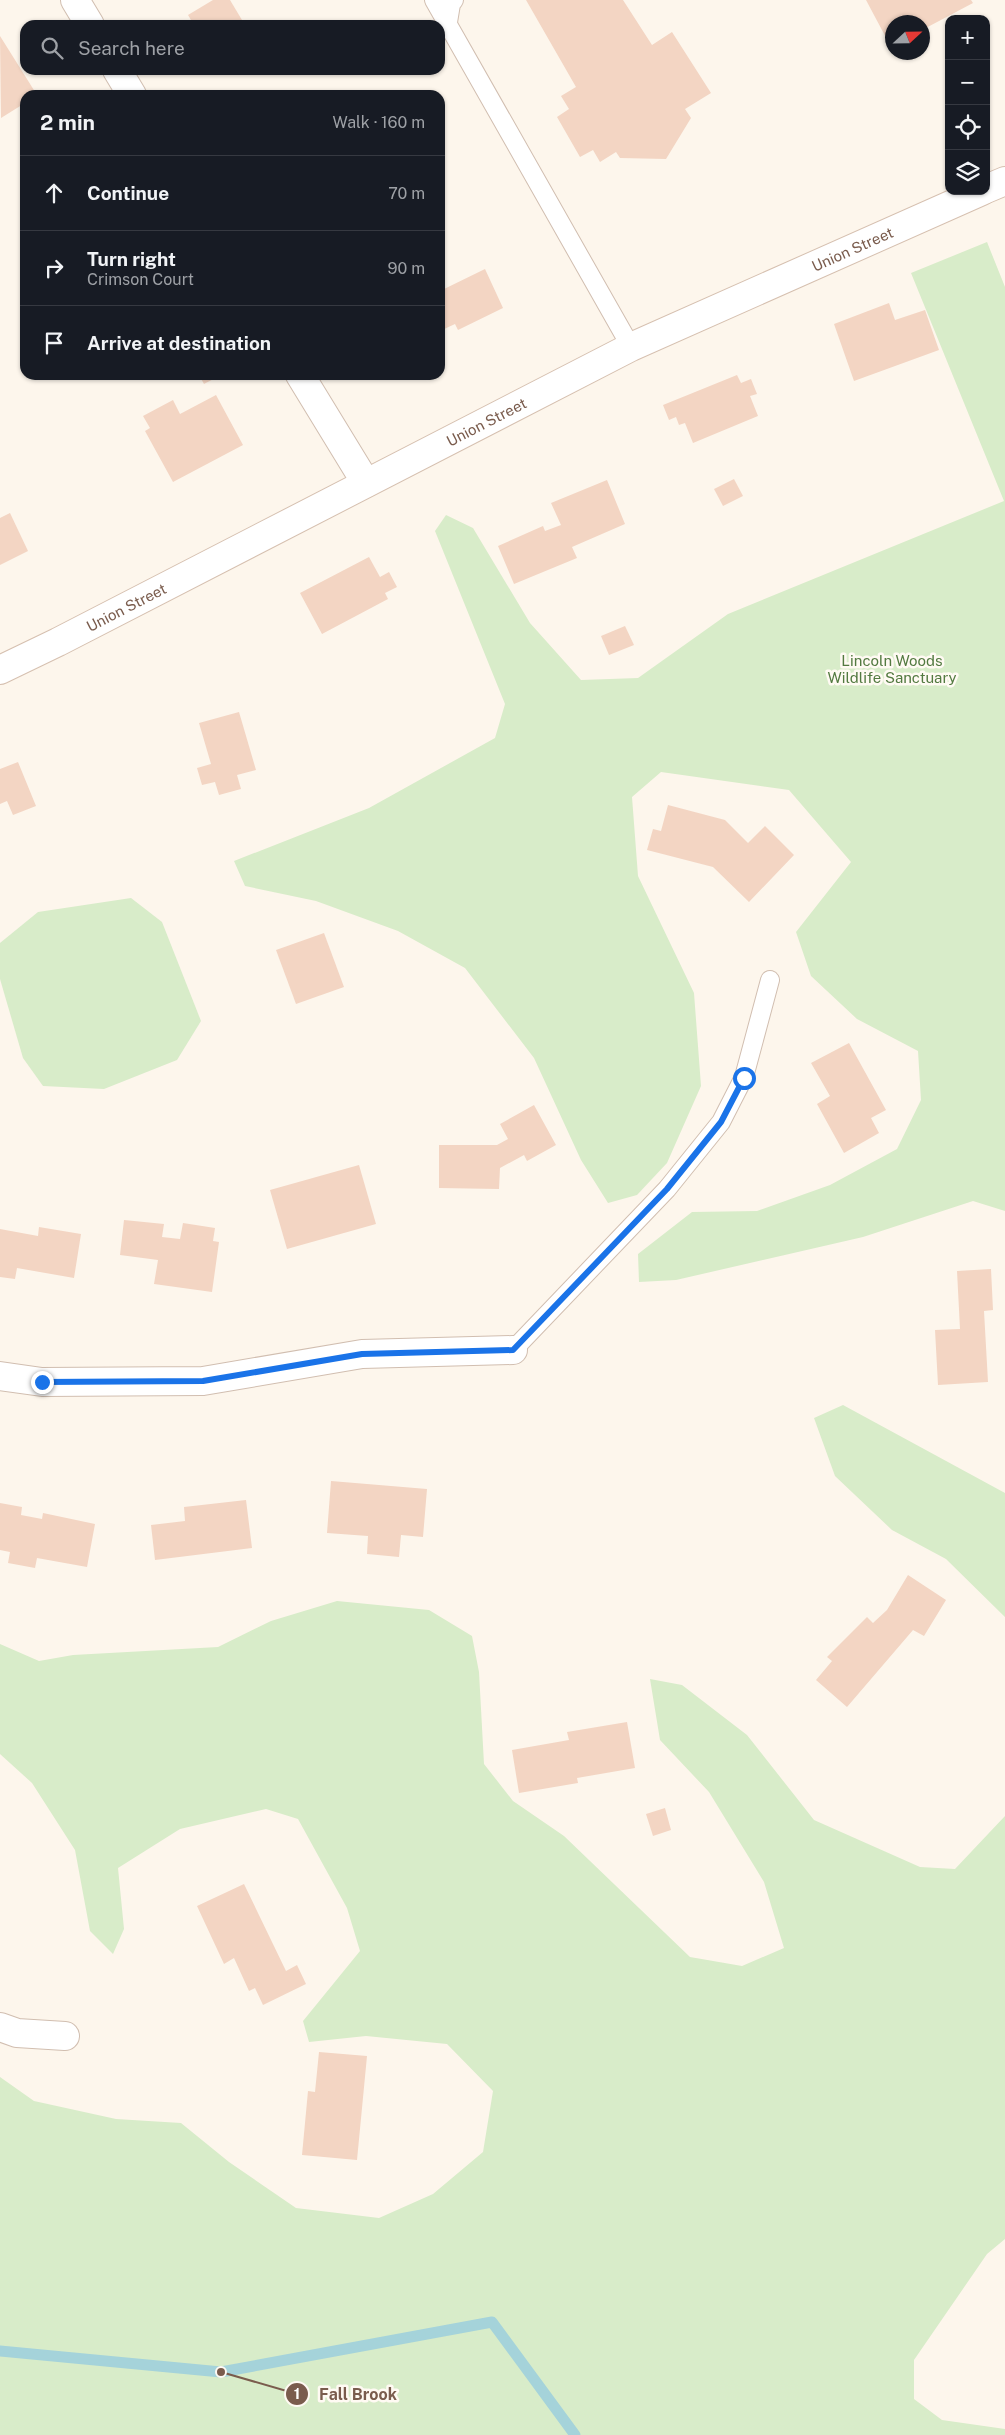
<!DOCTYPE html>
<meta charset="utf-8">
<style>
body{margin:0;font-family:"Public Sans",sans-serif;background:#242831;color:#f1f3f6}
.controls{position:absolute;right:15px;top:15px;display:grid;overflow:hidden;border-radius:10px;box-shadow:0 1px 4px #0004}
.controls button{width:45px;height:45px;display:grid;place-items:center;padding:0;border:0;border-bottom:1px solid #363941;background:#171b24;color:#f1f3f6;font:25px sans-serif}
.compass{position:absolute;left:885px;top:15px;width:45px;height:45px;border-radius:50%;background:#171b24;box-shadow:0 1px 4px #0004;rotate:68deg}
.stop{position:absolute;width:15px;height:15px;margin:-11px;border:4px solid #1a73e8;border-radius:50%;background:#fff}
.stop.end{background:#1a73e8;border-color:#fff;box-shadow:0 1px 5px #0008}
.list{margin:0;padding:0;list-style:none}
h2{display:flex;justify-content:space-between;align-items:center;height:65px;margin:0;padding:0 20px;font-size:21px}
h2 small{font-size:16px;font-weight:400;color:#9ea1a6}
.list li{display:grid;grid-template-columns:32px 1fr auto;gap:15px;align-items:center;box-sizing:border-box;height:75px;padding:0 20px;border-top:1px solid #363941}
.list b{display:block;font-size:19px;white-space:nowrap}
.list p{margin:0;font-size:16px;white-space:nowrap;color:#9ea1a6}
.list em{font-size:16px;font-style:normal;color:#9ea1a6}
.icon{flex:none;width:28px;height:28px;fill:none;stroke:currentColor;stroke-width:2;stroke-linecap:round;stroke-linejoin:round}
.map{position:relative;flex:none;width:1005px;height:2435px;overflow:hidden}
.search{position:absolute;background:#171b24;box-shadow:0 1px 4px #0004;left:20px;top:20px;width:425px;height:55px;display:flex;align-items:center;gap:12px;box-sizing:border-box;padding:0 18px;border-radius:15px;color:#9ea1a6;font-size:19px}
.panel{position:absolute;background:#171b24;box-shadow:0 1px 4px #0004;left:20px;top:90px;width:425px;height:290px;border-radius:15px}
.map>svg:first-child{display:block}
.green{fill:#d8ecc9}
.lines{fill:none;stroke-linecap:round;stroke-linejoin:round}
.stream{stroke:#a5d3da;stroke-width:11}
.building{fill:#f3d5c3}
.lane-casing{stroke:#d1beb0;stroke-width:20}
.street-casing{stroke:#d1beb0;stroke-width:30}
.secondary-casing{stroke:#d6c0b0;stroke-width:30}
.lane{stroke:#fff;stroke-width:18}
.street{stroke:#fff;stroke-width:28}
.secondary{stroke:#fff;stroke-width:28}
.route{stroke:#1a73e8;stroke-width:6}
.labels{text-anchor:middle;dominant-baseline:central;stroke-width:5;stroke-linejoin:round;paint-order:stroke}
.street-label{font-size:15px;fill:#7a5c4d;stroke:#fffaf3}
.park-label{font-size:15px;fill:#537a41;stroke:#fffaf3}
.leader{fill:none;stroke:#7a5c4d;stroke-width:2}
.callout-dot{fill:#7a5c4d;stroke:#fffaf3;stroke-width:2}
.mark-label{font-size:15px;text-anchor:middle;font-weight:bold;fill:#fff}
.callout-label{font-size:16px;text-anchor:middle;font-weight:bold;fill:#7a5c4d;stroke:#fffaf3;stroke-width:5;stroke-linejoin:round;paint-order:stroke}
</style>
<div class="map">
<svg width="1005" height="2435" viewBox="0 0 1005 2435">
<rect width="100%" height="100%" fill="#fdf6ec"/>
<g class="green">
<path d="M987,242l18,45v924l-32,-10 -110,36 -187,43 -37,2 -1,-28 54,-42 65,-1 73,-26 67,-36 24,-49 -3,-49 -61,-32 -46,-43 -15,-44 55,-70 -62,-72 -128,-18 -29,25 6,79 56,117 7,93 -34,77 -30,32 -29,8 -27,-43 -47,-102 -69,-90 -67,-37 -82,-30 -71,-15 -11,-25 135,-53 126,-70 10,-34 -70,-173 11,-16 27,13 57,95 51,57 57,-2 90,-64 276,-113 -93,-228z"/>
<path d="M131,898l31,24 39,99 -24,39 -73,29 -61,-3 -20,-28 -23,-79v-36l38,-31z"/>
<path d="M843,1405l162,88v124l-59,-58 -54,-29 -57,-54 -21,-58z"/>
<path d="M337,1601l92,9 43,26 7,36 5,92 29,37 51,35 126,121 52,9 42,-18 -20,-66 -55,-90 -49,-52 -10,-61 32,6 65,50 67,85 106,47 35,2 50,-53v423l-18,15 -73,106v39l28,21 63,9v6h-1005v-358l34,24 82,18 65,4 48,39 67,46 83,10 54,-24 50,-42 10,-61 -46,-47 -81,-8 -57,6 -6,-21 57,-70 -13,-43 -49,-89 -32,-10 -86,20 -62,39 6,61 -11,25 -23,-23 -15,-81 -43,-67 -32,-29v-110l39,17 34,-6 145,-8 53,-26z"/>
</g>
<g class="lines">
<path class="stream" d="M0,2351l221,21 271,-50 83,113"/>
</g>
<g class="building">
<path d="M213,0h17l15,25h-51l-6,-10z"/>
<path d="M526,0h97l29,45 20,-13 39,61 -26,16 6,9 -25,41 -46,-1 -4,-6 -16,10 -7,-12 -13,7 -23,-40 12,-8 -8,-13 15,-9z"/>
<path d="M866,0h105l2,3 -51,27v-8h-30v24l-1,1z"/>
<path d="M0,36l37,59h-12v8l-24,15z"/>
<path d="M485,269l18,39 -45,22 -3,-6 -15,7v-40z"/>
<path d="M889,303l6,17 30,-10 14,40 -85,31 -20,-57z"/>
<path d="M199,375h22l-17,9z"/>
<path d="M737,375l4,8 10,-4 6,15 -7,2 8,20 -65,27 -8,-20 -6,2 -3,-8 -7,3 -6,-15z"/>
<path d="M216,395l27,50 -70,37 -28,-51 5,-3 -7,-12 30,-16 7,14z"/>
<path d="M734,479l9,17 -20,10 -9,-17z"/>
<path d="M607,480l18,44 -53,23 5,11 -63,26 -16,-38 45,-20 2,5 16,-6 -10,-22z"/>
<path d="M10,513l18,38 -28,14v-47z"/>
<path d="M369,557l11,20 9,-5 8,15 -12,6 3,6 -66,35 -22,-41z"/>
<path d="M625,626l9,19 -25,10 -8,-19z"/>
<path d="M239,712l17,58 -19,5 4,14 -22,6 -4,-13 -13,3 -5,-17 14,-4 -12,-41z"/>
<path d="M18,762l18,44 -23,9 -6,-14 -7,3v-35z"/>
<path d="M668,805l57,15 23,23 17,-17 29,29 -45,47 -36,-35 -66,-17 6,-21 8,2z"/>
<path d="M324,933l20,54 -48,17 -20,-54z"/>
<path d="M849,1043l37,67 -15,8 8,15 -35,20 -27,-49 13,-8 -19,-33z"/>
<path d="M534,1105l22,40 -29,16 -3,-6 -24,13 -1,21 -60,-1v-43h58l11,-6 -8,-15z"/>
<path d="M359,1165l17,59 -89,25 -17,-59z"/>
<path d="M124,1220l40,4 -2,13 18,2 3,-16 32,5 -2,13 6,1 -7,50 -58,-8 4,-24 -38,-5z"/>
<path d="M39,1227l42,7 -7,44 -57,-10 -2,11 -15,-2v-48l38,7z"/>
<path d="M991,1269l2,41 -9,1 4,71 -50,3 -3,-55 25,-1 -3,-58z"/>
<path d="M331,1481l96,8 -4,48 -22,-2 -2,22 -32,-3 1,-18 -41,-3z"/>
<path d="M246,1500l6,48 -97,12 -4,-35 34,-4 -1,-14z"/>
<path d="M0,1503l22,4 -1,8 21,4 1,-6 52,11 -8,43 -50,-9 -2,10 -27,-5 2,-11 -10,-2z"/>
<path d="M908,1575l38,25 -22,36 -11,-6 -66,77 -31,-27 16,-19 -5,-4 40,-40 6,6 14,-13z"/>
<path d="M627,1722l8,46 -58,10 1,5 -59,10 -7,-43 57,-10 -2,-8z"/>
<path d="M665,1808l6,22 -18,6 -7,-22z"/>
<path d="M244,1884l42,87 11,-6 9,19 -43,21 -8,-17 -6,3 -15,-33 -10,6 -27,-58z"/>
<path d="M319,2052l48,4 -10,104 -55,-5 6,-64 7,1z"/>
</g>
<g class="lines">
<defs>
<g id="lane">
<path d="M434,0l197,347"/>
<path d="M448,22l3,-18 3,-4"/>
<path d="M513,1350l154,-161 54,-67 23,-45 26,-97"/>
</g>
<g id="street">
<path d="M75,0l15,25"/>
<path d="M117,70l15,25"/>
<path d="M300,375l66,108"/>
<path d="M0,1376l42,6 161,-1 159,-27 151,-4"/>
<path d="M0,2027l17,6 48,3"/>
</g>
<g id="secondary">
<path d="M986,189l19,-8"/>
<path id="s1" d="M0,670l58,-28 573,-295 351,-156"/>
</g>
</defs>
<use href="#lane" class="lane-casing"/>
<use href="#street" class="street-casing"/>
<use href="#secondary" class="secondary-casing"/>
<use href="#lane" class="lane"/>
<use href="#street" class="street"/>
<use href="#secondary" class="secondary"/>
</g>
<g class="lines">
<path class="route" d="M42,1382l161,-1 159,-27 151,-4 154,-161 54,-67 23,-44"/>
</g>
<g class="labels">
<g class="street-label">
<text stroke="none"><textPath href="#s1" startOffset="951">Union Street</textPath></text>
<text stroke="none"><textPath href="#s1" startOffset="546">Union Street</textPath></text>
<text stroke="none"><textPath href="#s1" startOffset="141">Union Street</textPath></text>
</g>
<g class="park-label">
<text x="892" y="660">Lincoln Woods<tspan x="892" dy="17">Wildlife Sanctuary</tspan></text>
</g>
</g>
<path class="leader" d="M221 2372L297 2394"/>
<g class="callout-dot">
<circle cx="221" cy="2372" r="5"/>
<circle cx="297" cy="2394" r="12"/>
</g>
<g class="mark-label">
<text x="297" y="2399">1</text>
</g>
<g class="callout-label">
<text x="358" y="2400">Fall Brook</text>
</g>
</svg>
<div class="controls">
<button>+</button>
<button>−</button>
<button><svg class="icon" aria-label="locate" viewBox="0 0 24 24"><circle cx="12" cy="12" r="6"/><path d="M12 2v4M12 18v4M2 12h4M18 12h4"/></svg></button>
<button><svg class="icon" aria-label="layers" viewBox="0 0 24 24"><path d="M12 4l9 5-9 5-9-5zM3 14l9 5 9-5"/></svg></button>
</div>
<svg class="compass" viewBox="-18 -18 36 36"><path d="M0-13l5 13h-10z" fill="#e53935"/><path d="M0 13l5-13h-10z" fill="#9ea1a6"/></svg>
<div class="stop" style="left:744px;top:1078px"></div>
<div class="stop end" style="left:42px;top:1382px"></div>
<div class="search"><svg class="icon" aria-label="search" viewBox="0 0 24 24"><circle cx="10" cy="10" r="6"/><path d="M15 15l6 6"/></svg>Search here</div>
<section class="panel">
<h2>2 min<small>Walk · 160 m</small></h2>
<ul class="list">
<li><svg class="icon" aria-label="ahead" viewBox="0 0 24 24"><path d="M12 20V5M6 11l6-6 6 6"/></svg><div><b>Continue</b></div><em>70 m</em></li>
<li><svg class="icon" aria-label="right" viewBox="0 0 24 24"><path d="M7 20v-9h11M14 6l5 5-5 5"/></svg><div><b>Turn right</b><p>Crimson Court</p></div><em>90 m</em></li>
<li><svg class="icon" aria-label="arrive" viewBox="0 0 24 24"><path d="M6 21V4h12l-3 4 3 4H6"/></svg><div><b>Arrive at destination</b></div></li>
</ul>
</section>
</div>
